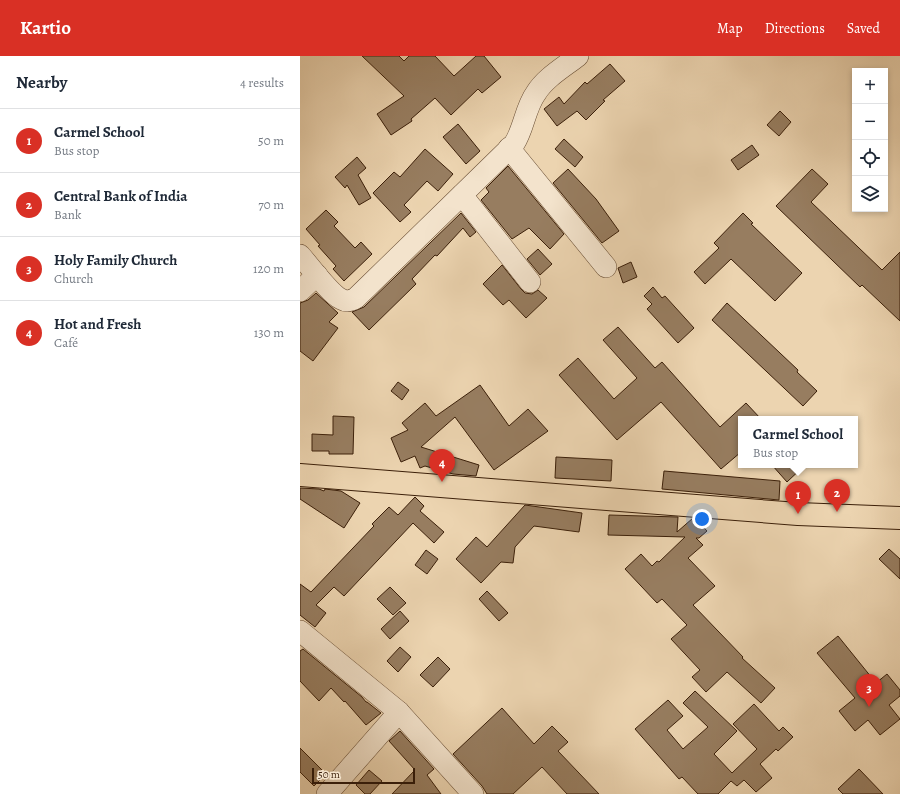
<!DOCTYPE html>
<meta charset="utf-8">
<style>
body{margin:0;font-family:Alegreya,serif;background:#f2f2f3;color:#1f2937}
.controls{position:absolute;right:12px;top:12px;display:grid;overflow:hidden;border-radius:0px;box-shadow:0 2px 6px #0003}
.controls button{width:36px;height:36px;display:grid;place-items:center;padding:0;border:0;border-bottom:1px solid #e0e1e3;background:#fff;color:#1f2937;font:20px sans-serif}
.scale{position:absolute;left:12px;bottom:10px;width:103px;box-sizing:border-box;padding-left:4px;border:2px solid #3b1f09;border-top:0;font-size:11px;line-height:14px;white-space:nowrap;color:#3b1f09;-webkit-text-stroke:3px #f3e3cc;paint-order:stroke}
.you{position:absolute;left:402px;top:463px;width:14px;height:14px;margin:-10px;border:3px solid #fff;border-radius:50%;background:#1a73e8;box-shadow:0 0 0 6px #1a73e833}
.badge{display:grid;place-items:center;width:26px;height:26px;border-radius:50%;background:#d93025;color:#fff;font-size:13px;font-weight:700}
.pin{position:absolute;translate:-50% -33px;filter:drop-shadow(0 1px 2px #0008)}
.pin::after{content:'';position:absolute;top:21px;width:14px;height:12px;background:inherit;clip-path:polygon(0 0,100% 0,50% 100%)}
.popup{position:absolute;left:438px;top:360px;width:120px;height:52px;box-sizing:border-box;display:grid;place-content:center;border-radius:0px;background:#fff;filter:drop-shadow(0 1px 3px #0005);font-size:13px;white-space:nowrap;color:#747a83}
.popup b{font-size:15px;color:#1f2937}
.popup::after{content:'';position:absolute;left:50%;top:100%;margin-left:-8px;border:8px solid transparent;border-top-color:#fff}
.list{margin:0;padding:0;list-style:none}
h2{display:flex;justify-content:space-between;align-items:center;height:52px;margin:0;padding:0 16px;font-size:17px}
h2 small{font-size:13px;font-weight:400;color:#747a83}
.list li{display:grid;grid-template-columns:26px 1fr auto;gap:12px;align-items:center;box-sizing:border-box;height:64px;padding:0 16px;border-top:1px solid #e0e1e3}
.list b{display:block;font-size:15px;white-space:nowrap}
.list p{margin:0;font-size:13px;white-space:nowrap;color:#747a83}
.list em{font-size:13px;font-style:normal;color:#747a83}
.icon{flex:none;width:22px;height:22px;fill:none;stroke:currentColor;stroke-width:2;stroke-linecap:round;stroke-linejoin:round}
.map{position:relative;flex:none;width:600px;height:738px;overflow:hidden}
header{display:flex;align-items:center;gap:24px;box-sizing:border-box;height:56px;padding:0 20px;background:#d93025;color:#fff}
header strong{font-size:19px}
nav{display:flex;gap:22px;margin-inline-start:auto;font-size:14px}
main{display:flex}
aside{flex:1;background:#fff}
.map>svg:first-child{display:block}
.building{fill:#977d60;stroke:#3b1f09}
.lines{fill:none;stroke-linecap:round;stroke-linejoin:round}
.minor-casing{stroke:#674c33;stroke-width:22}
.major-casing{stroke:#3b1f09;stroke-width:24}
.minor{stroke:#f3e3cc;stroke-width:21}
.major{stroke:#ecd4b0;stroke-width:22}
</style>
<header>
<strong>Kartio</strong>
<nav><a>Map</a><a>Directions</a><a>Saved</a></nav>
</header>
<main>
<aside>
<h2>Nearby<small>4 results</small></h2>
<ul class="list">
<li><span class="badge">1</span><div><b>Carmel School</b><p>Bus stop</p></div><em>50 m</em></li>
<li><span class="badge">2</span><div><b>Central Bank of India</b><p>Bank</p></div><em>70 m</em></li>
<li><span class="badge">3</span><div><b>Holy Family Church</b><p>Church</p></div><em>120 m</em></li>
<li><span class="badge">4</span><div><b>Hot and Fresh</b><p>Café</p></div><em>130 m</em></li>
</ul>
</aside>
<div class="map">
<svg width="600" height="738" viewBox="0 0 600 738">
<rect width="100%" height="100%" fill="#ecd4b0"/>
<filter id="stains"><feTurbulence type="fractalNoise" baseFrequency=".005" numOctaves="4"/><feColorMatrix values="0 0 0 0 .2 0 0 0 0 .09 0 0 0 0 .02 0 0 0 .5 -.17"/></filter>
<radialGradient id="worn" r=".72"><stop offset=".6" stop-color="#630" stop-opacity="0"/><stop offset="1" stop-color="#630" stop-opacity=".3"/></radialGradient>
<g class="building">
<path d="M62,0h37l5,5 5,-5h26l19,20 22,-20h8l17,21 -19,16 -4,-4 -27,26 -16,-17 -24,21 1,2 -21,14 -14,-21 27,-18z"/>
<path d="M310,8l15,17 -22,19 2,1 -19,19 -9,-9 -20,15 -13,-17 15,-12 5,7 21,-22 2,2z"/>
<path d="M480,55l11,11 -12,14 -12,-11z"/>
<path d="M158,68l22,27 -14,13 -23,-27z"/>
<path d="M264,83l19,18 -8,10 -20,-18z"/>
<path d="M452,89l7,10 -21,15 -7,-10z"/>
<path d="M125,93l28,25 -15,17 -11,-10 -23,24 7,7 -11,10 -27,-29 21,-21 6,5z"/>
<path d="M57,101l9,11 -8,7 13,23 -12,7 -12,-20 -2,3 -10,-11z"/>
<path d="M208,110l56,68 -14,15 -21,-21 -17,11 -31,-39 8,-8 -3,-4z"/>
<path d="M268,113l28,30 23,32 -17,12 -49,-60z"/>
<path d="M512,113l16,15 -17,18 71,68 18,-18v69l-38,-36 -2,2 -84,-81z"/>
<path d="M26,154l12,12 -4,4 21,22 6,-6 11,12 -28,27 -11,-12 3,-3 -18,-20 2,-1 -14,-16z"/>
<path d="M161,157l15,19 -6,5 -7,-9 -26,28 -2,-1 -23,24 4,5 -47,46 -17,-18 12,-5z"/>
<path d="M443,157l10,10 -2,1 51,49 -27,28 -44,-42 -26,25 -11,-12 25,-24 -5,-5z"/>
<path d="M238,193l14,15 -12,11 -13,-16z"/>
<path d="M331,206l6,15 -14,6 -5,-15z"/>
<path d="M202,209l19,24 4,4 7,1 6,-4 9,8 -21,20 -17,-18 -6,5 -20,-21z"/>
<path d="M353,231l9,11 3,-2 29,32 -16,15 -31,-34 5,-5 -8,-8z"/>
<path d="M16,237l22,20 -9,9 9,6 -25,33 -13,-10v-48l8,-3z"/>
<path d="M427,247l71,67 -1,2 20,19 -14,15 -91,-86z"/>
<path d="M318,271l37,41 7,-6 58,65 26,-24 15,16h-20v33l-20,17 -60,-67 -44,38 -58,-65 19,-17 36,41 23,-21 -34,-38z"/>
<path d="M98,326l11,8 -7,10 -11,-9z"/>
<path d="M180,329l29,41 19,-17 20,22 -54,39 -39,-53 -34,30 58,18 -3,11 -23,-2 -28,-8 -5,2 -5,-12 -14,6 -10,-24 17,-8 -6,-7 23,-20 11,13z"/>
<path d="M33,360l21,1 -1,37h-24v-3h-17v-17l21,1z"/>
<path d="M256,401l56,3 -1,21 -56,-3z"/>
<path d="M472,409h33l-18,17z"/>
<path d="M364,415l116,10 -1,19 -117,-11z"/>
<path d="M0,432l19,1 5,2 1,-2 16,2 19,12 -16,25 -44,-29z"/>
<path d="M115,441l9,9 -4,5 24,21 -10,11 -21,-20 -69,73 -10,-9 -18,18 10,8 -11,14 -15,-12v-31l11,8 63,-66 -2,-2 17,-17 9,8z"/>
<path d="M225,449l57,8 -3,19 -45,-6 -19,21 -2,16 -12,-1 -20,21 -25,-24 20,-22 11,10z"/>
<path d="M309,459l69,2 -1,15 16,-14 3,1 11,12 -8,7h-3l7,7 -15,13 27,28 -22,19 50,52 -1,1 33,30 -14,15 -34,-31 -21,20 -14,-15 8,-7 -29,-31 16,-14 -25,-26 -5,4 -32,-34 16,-15 11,12 5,-5 2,1 26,-25 -77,-2z"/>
<path d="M589,493l11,10v20l-21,-20z"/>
<path d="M126,494l12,9 -11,15 -12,-9z"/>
<path d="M90,531l16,16 -13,12 -16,-16z"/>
<path d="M187,535l21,22 -9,8 -20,-22z"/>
<path d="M100,555l9,10 -19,18 -9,-10z"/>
<path d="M538,580l38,47 11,-9 13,16v6l-11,9 11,14 -20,16 -12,-15 -13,11 -16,-20 16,-13 -38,-45z"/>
<path d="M100,591l11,10 -13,15 -11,-11z"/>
<path d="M3,593l59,48 4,5h1l14,11 -15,12 -21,-24 -1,1 -13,-14 -12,13 -19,-20v-30z"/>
<path d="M138,601l12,12 -17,18 -13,-12z"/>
<path d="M395,635l42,40 -23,23 18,19 25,-24 -24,-25 21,-20 25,27 4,-4 10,10 -15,14 -2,-2 -16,15 12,14 -16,14 -12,-12 -7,6 -6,-5 -13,13h-20l-16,-17 -3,2 -44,-50 33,-29 15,16 -16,14 16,19 25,-22 -25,-24z"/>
<path d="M202,652l32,36 18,-18 16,16 -10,9 41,43h-32l-25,-27 -29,27h-26l-5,-8 -29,-32z"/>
<path d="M100,675l34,38 -7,6 14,19h-49l23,-24 -26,-29z"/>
<path d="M0,692l26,26 -12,12 -14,-14z"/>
<path d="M559,713l24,25h-40l-5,-5z"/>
<path d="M69,714l13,11 -12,13h-5l-9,-9z"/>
</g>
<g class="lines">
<defs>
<g id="minor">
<path d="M209,92l97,119"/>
<path d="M162,139l68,87"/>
<path d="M0,199c9,10 30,39 41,44 5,3 10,2 15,-1l158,-154c10,-15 11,-36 22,-51 9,-15 28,-26 42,-37"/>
<path d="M0,235l17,-16"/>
<path d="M0,575l99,81 74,82"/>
<path d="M27,738l72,-82"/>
</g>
<path id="major" d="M0,419l498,39 102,4"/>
</defs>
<use href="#minor" class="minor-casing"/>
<use href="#major" class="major-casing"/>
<use href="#minor" class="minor"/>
<use href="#major" class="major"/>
</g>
<rect width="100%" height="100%" filter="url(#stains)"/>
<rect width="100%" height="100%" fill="url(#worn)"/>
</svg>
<div class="controls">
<button>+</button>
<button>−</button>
<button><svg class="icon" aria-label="locate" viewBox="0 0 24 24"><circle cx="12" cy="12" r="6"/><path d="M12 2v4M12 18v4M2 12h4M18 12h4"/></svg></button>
<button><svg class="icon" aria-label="layers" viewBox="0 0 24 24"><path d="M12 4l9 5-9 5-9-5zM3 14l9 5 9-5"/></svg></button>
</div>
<div class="scale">50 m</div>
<div class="you"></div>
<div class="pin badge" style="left:498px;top:458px">1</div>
<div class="popup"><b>Carmel School</b>Bus stop</div>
<div class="pin badge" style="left:537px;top:456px">2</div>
<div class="pin badge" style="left:569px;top:651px">3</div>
<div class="pin badge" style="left:142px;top:426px">4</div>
</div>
</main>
